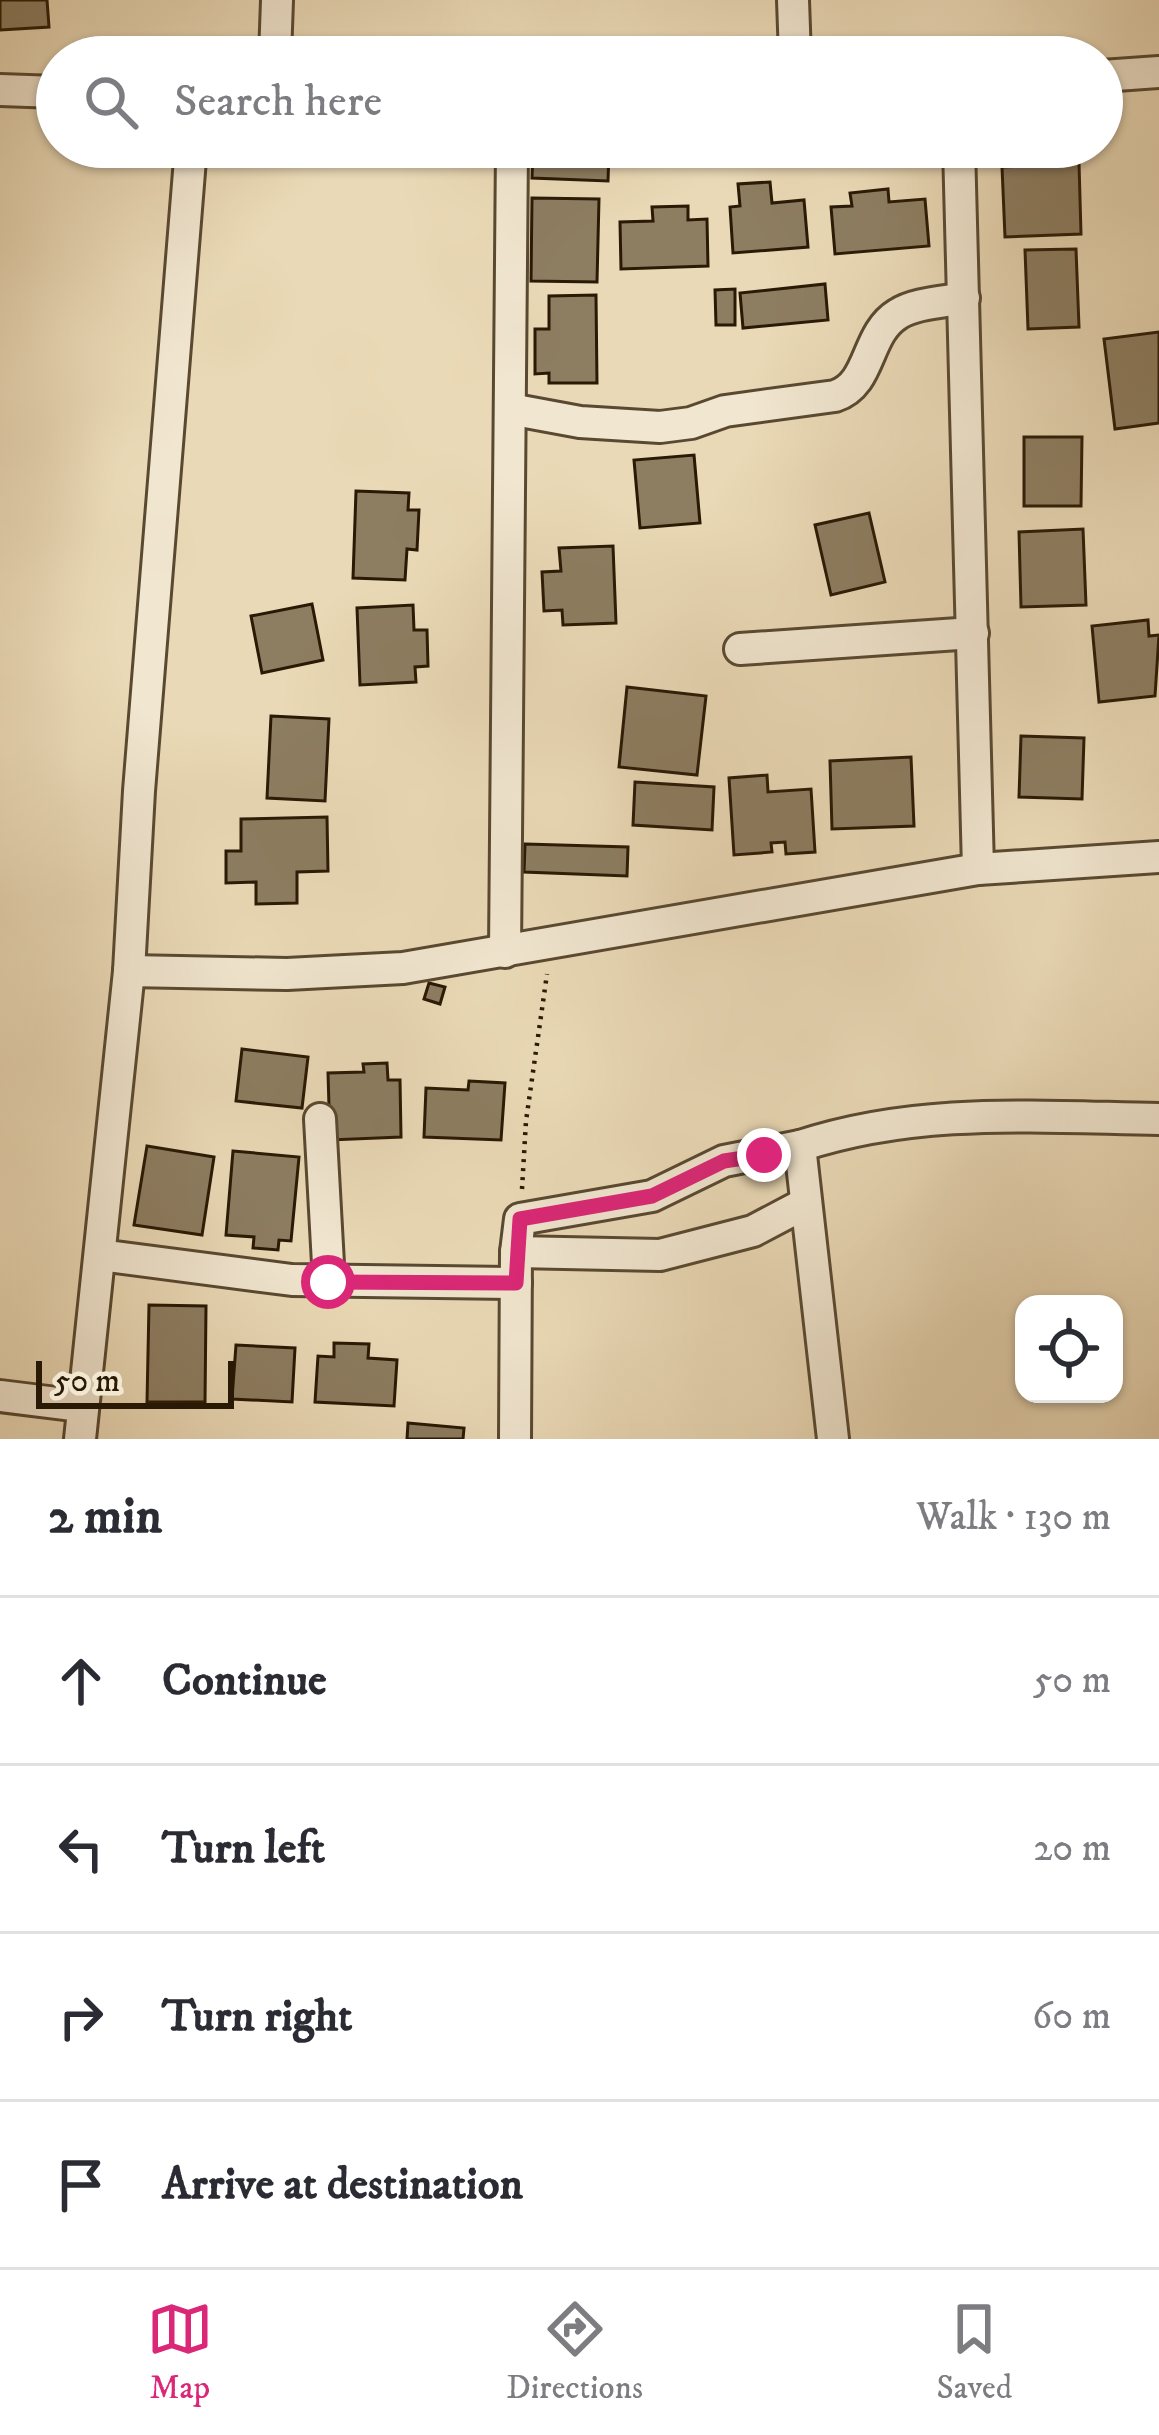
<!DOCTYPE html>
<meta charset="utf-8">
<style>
body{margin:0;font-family:"IM FELL DW Pica",serif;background:#f2f2f3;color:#2b2b33}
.controls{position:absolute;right:36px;bottom:36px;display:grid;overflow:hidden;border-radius:24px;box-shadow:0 3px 9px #0004}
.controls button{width:108px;height:108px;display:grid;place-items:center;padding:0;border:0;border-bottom:3px solid #e1e1e2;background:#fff;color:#2b2b33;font:60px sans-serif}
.scale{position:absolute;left:36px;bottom:30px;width:198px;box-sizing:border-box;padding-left:12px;border:6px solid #291905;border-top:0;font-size:33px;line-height:42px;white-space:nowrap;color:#291905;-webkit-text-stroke:9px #f1e6d0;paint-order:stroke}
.stop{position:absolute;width:36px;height:36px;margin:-27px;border:9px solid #db2777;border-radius:50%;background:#fff}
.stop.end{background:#db2777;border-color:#fff;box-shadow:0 3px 12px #0008}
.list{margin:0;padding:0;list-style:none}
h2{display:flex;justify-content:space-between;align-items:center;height:156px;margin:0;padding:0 48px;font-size:51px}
h2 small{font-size:39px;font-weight:400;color:#7c7c81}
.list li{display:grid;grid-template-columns:78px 1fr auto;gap:36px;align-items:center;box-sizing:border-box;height:168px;padding:0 48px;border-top:3px solid #e1e1e2}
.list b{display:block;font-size:45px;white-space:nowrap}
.list em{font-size:39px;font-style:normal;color:#7c7c81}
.icon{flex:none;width:66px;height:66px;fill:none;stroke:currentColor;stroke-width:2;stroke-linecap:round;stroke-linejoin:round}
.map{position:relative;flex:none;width:1159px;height:1439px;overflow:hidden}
.search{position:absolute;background:#fff;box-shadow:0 3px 9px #0004;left:36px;right:36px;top:36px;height:132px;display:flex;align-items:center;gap:30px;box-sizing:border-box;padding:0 42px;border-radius:66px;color:#7c7c81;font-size:45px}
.sheet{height:828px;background:#fff}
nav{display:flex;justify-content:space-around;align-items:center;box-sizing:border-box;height:168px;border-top:3px solid #e1e1e2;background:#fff;font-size:33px;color:#7c7c81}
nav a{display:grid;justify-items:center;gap:6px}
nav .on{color:#db2777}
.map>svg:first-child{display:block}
.building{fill:#8d7d61;stroke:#291905;stroke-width:3}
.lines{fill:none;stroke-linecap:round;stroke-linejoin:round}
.minor-casing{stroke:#594931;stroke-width:36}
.path{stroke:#291905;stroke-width:4.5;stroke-dasharray:3 6;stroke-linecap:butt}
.minor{stroke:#f1e6d0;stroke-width:30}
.route{stroke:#db2777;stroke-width:15}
</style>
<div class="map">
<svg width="1159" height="1439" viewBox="0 0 1159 1439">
<rect width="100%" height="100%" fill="#ead9b6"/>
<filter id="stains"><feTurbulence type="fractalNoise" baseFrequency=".00167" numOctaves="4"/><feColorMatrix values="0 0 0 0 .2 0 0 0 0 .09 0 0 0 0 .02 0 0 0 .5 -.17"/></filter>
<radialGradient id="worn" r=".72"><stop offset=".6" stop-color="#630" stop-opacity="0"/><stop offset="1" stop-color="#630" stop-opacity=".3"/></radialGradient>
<g class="building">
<path d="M0,0h47l2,27 -49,3z"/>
<path d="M533,148l76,4 -1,29 -76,-3z"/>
<path d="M1079,163l2,71 -76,3 -3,-70z"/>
<path d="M770,182l2,21 32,-3 4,47 -75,6 -3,-46 10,-1 -2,-22z"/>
<path d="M888,189l1,13 36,-3 4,47 -94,8 -4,-47 21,-1 -2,-13z"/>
<path d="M532,198l67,1 -2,83 -66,-1z"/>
<path d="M688,206v14l19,-1 1,47 -87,3 -1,-47 33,-1 -1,-14z"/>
<path d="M1076,249l3,78 -51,2 -3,-79z"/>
<path d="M825,284l3,36 -85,8 -3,-35z"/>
<path d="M735,289v36h-19l-1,-35z"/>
<path d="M596,295l1,88h-48v-10l-14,1v-45h14v-33z"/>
<path d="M1159,332v91l-44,6 -11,-90z"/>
<path d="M1024,437h58l-1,69h-57z"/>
<path d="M694,455l6,68 -60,5 -6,-68z"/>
<path d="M356,491l53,2 -1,17h11l-2,40 -10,-1 -2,31 -52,-2z"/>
<path d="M869,513l16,69 -54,13 -16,-70z"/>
<path d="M1083,529l3,76 -65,2 -2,-75z"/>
<path d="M613,546l3,77 -53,2 -1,-15 -18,1 -2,-39 19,-1 -2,-23z"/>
<path d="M312,604l11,56 -61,13 -11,-57z"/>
<path d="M413,605l1,25h13l1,36 -13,1 1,15 -56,3 -3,-77z"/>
<path d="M1148,620l1,16 10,-1 -4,61 -56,6 -7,-76z"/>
<path d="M627,687l79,9 -9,79 -78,-8z"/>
<path d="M271,716l58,3 -4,82 -58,-3z"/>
<path d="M1021,736l63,2 -2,61 -63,-2z"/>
<path d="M911,757l3,69 -82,3 -2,-68z"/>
<path d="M767,775l1,17 43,-3 4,63 -29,2 -1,-12 -14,1 1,9 -38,3 -5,-77z"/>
<path d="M635,782l79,5 -2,43 -79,-5z"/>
<path d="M327,817l1,54 -31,1v31l-41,1v-22l-30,1v-32h15v-32z"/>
<path d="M525,844l103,3 -1,29 -103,-4z"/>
<path d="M429,983l16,4 -5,17 -16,-5z"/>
<path d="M242,1049l66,8 -6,51 -66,-7z"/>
<path d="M387,1063l1,17h12l1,57 -71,3 -2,-67 36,-1 -1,-8z"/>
<path d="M469,1081l36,2 -4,57 -77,-3 2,-49 42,2z"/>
<path d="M147,1146l67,11 -12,78 -68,-10z"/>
<path d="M233,1151l66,6 -8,84 -12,-1 -1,10 -25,-2 1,-11 -28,-2z"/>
<path d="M149,1305l57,1 -1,96h-58z"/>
<path d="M334,1343l35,1 -1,14 29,2 -3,46 -79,-4 3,-46 16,1z"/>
<path d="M236,1345l59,3 -3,54 -60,-3z"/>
<path d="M408,1423l56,5 -1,11h-56z"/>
</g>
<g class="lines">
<defs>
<g id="minor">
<path d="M793,0l2,57"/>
<path d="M275,57l2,-57"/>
<path d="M1102,76l57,-4"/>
<path d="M0,90l57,2"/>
<path d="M510,409l70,13 80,5 31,-4 34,-12 110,-15c37,-12 30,-62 63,-82 17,-11 46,-12 66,-16"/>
<path d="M740,649l233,-16"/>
<path d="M978,869l181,-12"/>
<path d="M505,952l7,-805"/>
<path d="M129,971l158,3 116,-6 575,-99 -19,-722"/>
<path d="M320,1119l9,163"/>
<path d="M516,1252l144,3 93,-24 53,-28"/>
<path d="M100,1255l192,25 224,3"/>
<path d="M0,1396l81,10"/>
<path d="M80,1439l49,-468 10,-180 52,-644"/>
<path d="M515,1439l1,-187 4,-33 132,-23 72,-35 76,-15"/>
<path d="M833,1439l-33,-293c118,-39 237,-29 359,-27"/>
</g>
</defs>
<use href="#minor" class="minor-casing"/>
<path class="path" d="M522,1189l4,-68 21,-147"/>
<use href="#minor" class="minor"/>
</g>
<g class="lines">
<path class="route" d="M328,1282l188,1 4,-64 132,-23 72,-35 40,-6"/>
</g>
<rect width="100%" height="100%" filter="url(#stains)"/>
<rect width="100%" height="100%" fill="url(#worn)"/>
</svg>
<div class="controls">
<button><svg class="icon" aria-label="locate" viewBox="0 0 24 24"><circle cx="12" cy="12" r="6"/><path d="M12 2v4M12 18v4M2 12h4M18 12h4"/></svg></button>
</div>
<div class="scale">50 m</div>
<div class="stop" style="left:328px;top:1282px"></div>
<div class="stop end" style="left:764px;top:1155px"></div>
<div class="search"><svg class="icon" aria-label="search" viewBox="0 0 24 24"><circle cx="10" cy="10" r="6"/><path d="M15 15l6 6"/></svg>Search here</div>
</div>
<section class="sheet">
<h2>2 min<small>Walk · 130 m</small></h2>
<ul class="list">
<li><svg class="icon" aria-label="ahead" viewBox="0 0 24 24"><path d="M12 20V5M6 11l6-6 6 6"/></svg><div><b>Continue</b></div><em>50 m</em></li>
<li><svg class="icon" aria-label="left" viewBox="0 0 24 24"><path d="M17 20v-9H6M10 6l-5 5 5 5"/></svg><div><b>Turn left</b></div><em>20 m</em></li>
<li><svg class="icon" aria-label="right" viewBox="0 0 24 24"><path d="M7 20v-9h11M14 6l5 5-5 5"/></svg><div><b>Turn right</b></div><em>60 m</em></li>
<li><svg class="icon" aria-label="arrive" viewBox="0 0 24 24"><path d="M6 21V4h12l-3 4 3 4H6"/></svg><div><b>Arrive at destination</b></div></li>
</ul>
</section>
<nav>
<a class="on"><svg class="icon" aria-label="map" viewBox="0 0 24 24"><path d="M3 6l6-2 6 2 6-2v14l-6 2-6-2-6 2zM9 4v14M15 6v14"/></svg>Map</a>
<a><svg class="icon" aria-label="directions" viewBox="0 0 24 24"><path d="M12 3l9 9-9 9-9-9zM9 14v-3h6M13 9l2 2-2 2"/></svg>Directions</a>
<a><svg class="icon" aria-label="saved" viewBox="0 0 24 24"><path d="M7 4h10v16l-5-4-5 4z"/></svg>Saved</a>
</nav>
